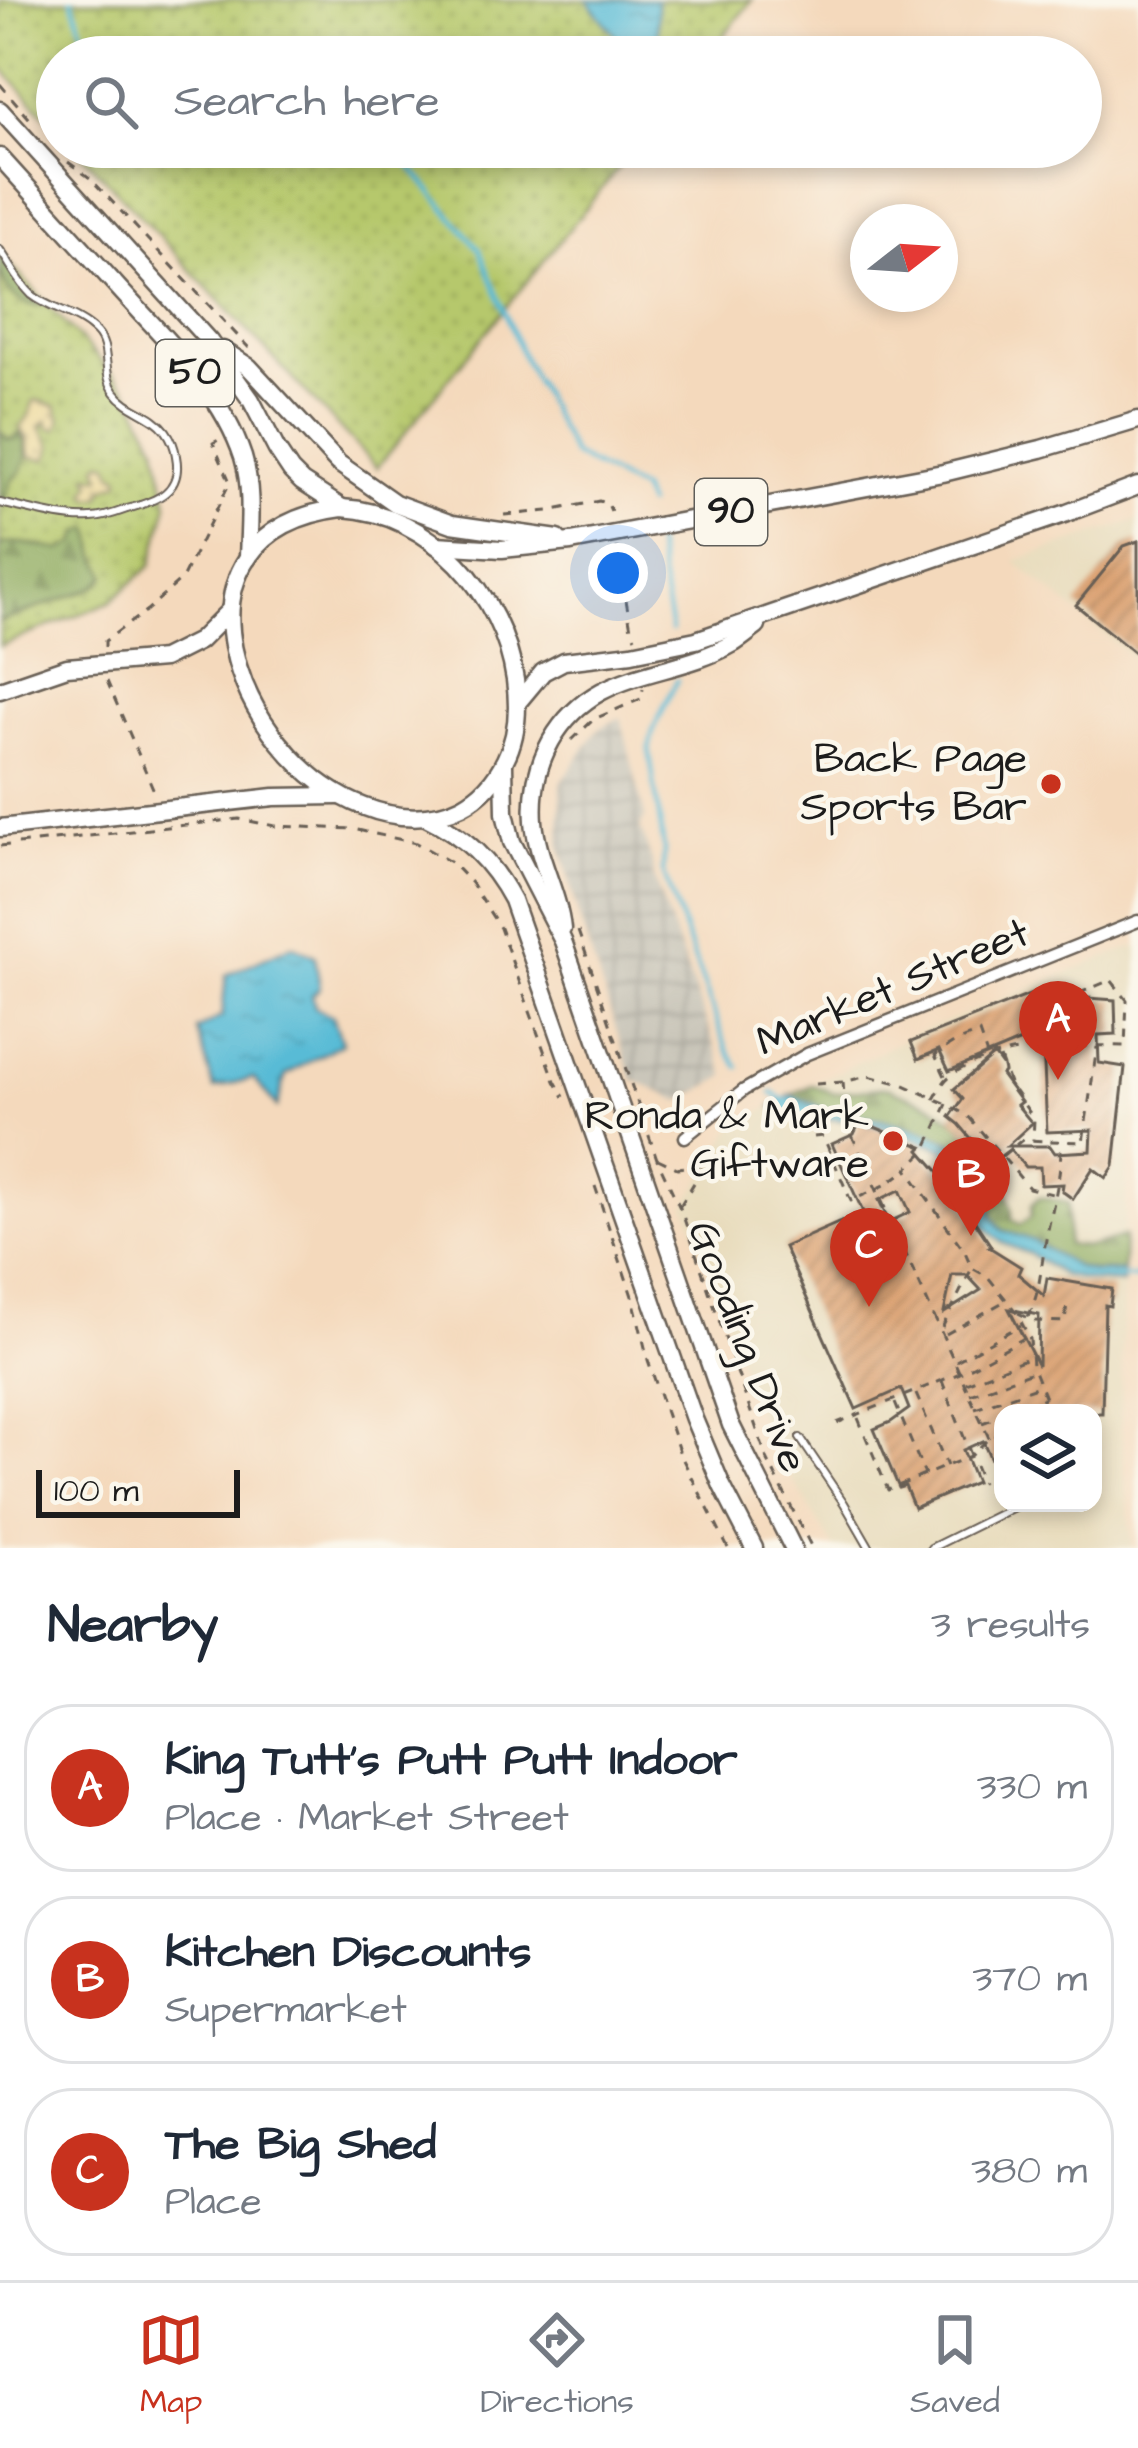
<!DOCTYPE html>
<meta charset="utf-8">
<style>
body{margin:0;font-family:"Architects Daughter",sans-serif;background:#f2f2f3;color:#1f2937}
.controls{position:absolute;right:36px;bottom:36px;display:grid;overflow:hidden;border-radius:24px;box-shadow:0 6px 18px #0003}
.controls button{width:108px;height:108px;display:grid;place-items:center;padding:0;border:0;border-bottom:3px solid #e0e1e3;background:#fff;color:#1f2937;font:60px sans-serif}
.compass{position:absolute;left:850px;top:204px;width:108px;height:108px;border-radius:50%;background:#fff;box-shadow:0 6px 18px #0003;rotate:73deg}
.scale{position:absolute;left:36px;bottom:30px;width:204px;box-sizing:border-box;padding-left:12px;border:6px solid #1c1c1c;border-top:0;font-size:33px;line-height:42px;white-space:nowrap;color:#1c1c1c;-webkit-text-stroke:9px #fbf7ec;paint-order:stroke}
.you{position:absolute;left:618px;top:573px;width:42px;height:42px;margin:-30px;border:9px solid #fff;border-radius:50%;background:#1a73e8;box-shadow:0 0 0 18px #1a73e833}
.badge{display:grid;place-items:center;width:78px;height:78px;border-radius:50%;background:#c8321e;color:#fff;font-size:39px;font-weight:700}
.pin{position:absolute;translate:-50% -99px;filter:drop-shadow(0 3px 6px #0008)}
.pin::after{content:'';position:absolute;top:63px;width:42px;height:36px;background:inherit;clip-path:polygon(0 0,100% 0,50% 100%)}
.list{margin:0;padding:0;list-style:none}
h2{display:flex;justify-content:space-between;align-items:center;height:156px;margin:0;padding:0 48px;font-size:51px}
h2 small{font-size:39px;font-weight:400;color:#747a83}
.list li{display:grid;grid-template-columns:78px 1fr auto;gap:36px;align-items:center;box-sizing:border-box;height:168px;margin:0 24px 24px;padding:0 24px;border:3px solid #e0e1e3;border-radius:48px}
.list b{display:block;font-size:45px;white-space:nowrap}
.list p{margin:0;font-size:39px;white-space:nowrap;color:#747a83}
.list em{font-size:39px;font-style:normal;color:#747a83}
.icon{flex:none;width:66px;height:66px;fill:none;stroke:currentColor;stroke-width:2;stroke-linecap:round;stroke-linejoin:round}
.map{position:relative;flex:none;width:1138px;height:1548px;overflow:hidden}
.search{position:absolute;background:#fff;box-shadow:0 6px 18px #0003;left:36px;right:36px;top:36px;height:132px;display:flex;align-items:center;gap:30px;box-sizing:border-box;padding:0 42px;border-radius:66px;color:#747a83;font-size:45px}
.sheet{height:732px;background:#fff}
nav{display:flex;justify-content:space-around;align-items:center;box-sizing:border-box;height:168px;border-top:3px solid #e0e1e3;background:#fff;font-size:33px;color:#747a83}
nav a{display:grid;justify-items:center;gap:6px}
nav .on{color:#c8321e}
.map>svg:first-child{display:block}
.built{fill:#e7daba;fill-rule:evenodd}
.industrial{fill:url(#industrial-grid)}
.grass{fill:url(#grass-dots);stroke:#697244;stroke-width:3}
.forest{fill:url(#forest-firs);stroke:#56643e;stroke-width:3}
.sand{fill:url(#sand-dots);stroke:#857b5d;stroke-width:3}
.water{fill:url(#water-ripples);stroke:#3a6c79;stroke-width:3}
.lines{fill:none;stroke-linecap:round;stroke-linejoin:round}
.stream{stroke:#58bbd6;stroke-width:4.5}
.building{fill:url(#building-hatch);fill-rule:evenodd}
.lane-casing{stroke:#685e54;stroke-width:10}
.street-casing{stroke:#685e54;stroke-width:15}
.primary-casing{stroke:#685e54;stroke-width:21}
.path{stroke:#685e54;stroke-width:3;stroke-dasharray:9 9;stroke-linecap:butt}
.lane{stroke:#fff;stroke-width:6}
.street{stroke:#fff;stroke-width:10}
.primary{stroke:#fff;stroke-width:16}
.poi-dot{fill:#c8321e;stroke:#fbf7ec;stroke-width:4.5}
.labels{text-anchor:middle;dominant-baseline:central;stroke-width:9;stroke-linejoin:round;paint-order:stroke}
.shield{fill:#fbf7ec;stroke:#5f5e5a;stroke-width:3}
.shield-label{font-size:39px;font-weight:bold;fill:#1c1c1c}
.poi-label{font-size:42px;fill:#1c1c1c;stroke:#fbf7ec;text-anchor:end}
.street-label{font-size:42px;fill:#1c1c1c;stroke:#fbf7ec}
</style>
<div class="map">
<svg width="1138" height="1548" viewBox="0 0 1138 1548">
<defs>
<pattern id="industrial-grid" width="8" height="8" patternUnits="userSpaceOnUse" patternTransform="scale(3)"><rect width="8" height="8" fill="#c8c4b8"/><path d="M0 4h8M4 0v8" fill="none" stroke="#aba89e"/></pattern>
<pattern id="grass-dots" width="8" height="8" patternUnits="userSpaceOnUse" patternTransform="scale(3)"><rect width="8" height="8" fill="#b6c86c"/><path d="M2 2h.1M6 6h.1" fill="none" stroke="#9cab5d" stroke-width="1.8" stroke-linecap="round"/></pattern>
<pattern id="forest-firs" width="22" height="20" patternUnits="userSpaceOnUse" patternTransform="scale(3)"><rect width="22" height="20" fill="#90ac60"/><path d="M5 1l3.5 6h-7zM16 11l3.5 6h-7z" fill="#758b4e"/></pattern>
<pattern id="sand-dots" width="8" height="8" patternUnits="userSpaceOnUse" patternTransform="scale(3)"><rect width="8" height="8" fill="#eeda9e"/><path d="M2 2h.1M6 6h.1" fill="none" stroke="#ccba88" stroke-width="1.8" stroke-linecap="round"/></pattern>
<pattern id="water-ripples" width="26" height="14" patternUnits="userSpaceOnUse" patternTransform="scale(3)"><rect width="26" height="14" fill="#58bbd6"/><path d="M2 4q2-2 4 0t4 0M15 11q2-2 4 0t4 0" fill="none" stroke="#4ca0b7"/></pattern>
<pattern id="building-hatch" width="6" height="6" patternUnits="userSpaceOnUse" patternTransform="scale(3)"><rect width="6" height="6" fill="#d79662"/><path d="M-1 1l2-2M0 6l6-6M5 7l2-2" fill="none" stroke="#ae7a50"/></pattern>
</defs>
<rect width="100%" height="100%" fill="#fbf7ec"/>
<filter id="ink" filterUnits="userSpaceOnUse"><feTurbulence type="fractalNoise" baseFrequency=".00833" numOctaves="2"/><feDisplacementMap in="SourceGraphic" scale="24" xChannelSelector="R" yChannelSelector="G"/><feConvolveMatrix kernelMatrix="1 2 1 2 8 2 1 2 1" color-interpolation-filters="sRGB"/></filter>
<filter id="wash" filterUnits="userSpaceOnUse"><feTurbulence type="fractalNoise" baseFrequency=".004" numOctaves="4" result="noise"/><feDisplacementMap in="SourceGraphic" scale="48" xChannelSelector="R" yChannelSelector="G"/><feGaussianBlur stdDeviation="2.7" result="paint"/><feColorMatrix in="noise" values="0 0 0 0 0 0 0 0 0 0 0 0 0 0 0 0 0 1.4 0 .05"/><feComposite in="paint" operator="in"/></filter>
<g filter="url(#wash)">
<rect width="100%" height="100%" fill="#f4d9bc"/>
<g class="built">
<path d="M1138,520v142l-124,-101z"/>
<path d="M1132,947h6v141l-11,86 -3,63 -36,10 -22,-2 -34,-29 -12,9 -9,-6 -3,-25 -49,-70 -26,-19 -74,-14 -27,2 -20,-8 103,-51z"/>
<path d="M772,1107l13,9 75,5 35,9 51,20 20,12 8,14 10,50 18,17 28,11 32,21 29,6 32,2 -2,148 11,117h-298l-70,-116 -78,-227 51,-83zM1003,1413h90v90h-90z"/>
</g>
<path class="industrial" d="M621,717l24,100 -5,10 12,34 1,15 73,200 -45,25 -48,-21 -54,-162 -19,-74 1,-61 37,-54z"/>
<g class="grass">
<path d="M0,0h752l-45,57h-650v71l-57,-62z"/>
<path d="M75,147h560l-258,321z"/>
<path d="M0,254l128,136 29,56 11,58 -17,62 -41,36 -110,44z"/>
</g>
<g class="forest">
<path d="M0,255c14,17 19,37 40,49l-3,2c-28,-3 -37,-25 -37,-51z"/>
<path d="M0,429l6,9 6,1 9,-7 4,7 2,17 -6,16 -10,9 -6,18 -4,1z"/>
<path d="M90,528c7,9 3,17 7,28 3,8 8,12 9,20l-11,11 -95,35v-78l21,-1 41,7 13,-6 6,-12z"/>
<path d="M812,1085l21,8 54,-6 46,18 26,19 42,52 11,32v11l8,6 11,-8 1,-12 7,-8 29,6 -1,42 21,2 36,-10 -1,34h-30l-16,-4 -21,-10 -17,-13 -37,-14 -9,-12 -9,-44 -6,-12 -26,-20 -30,-12 -41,-11 -57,-10 -33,-14z"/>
</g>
<g class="sand">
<path d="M36,400l20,6 5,14 -4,9 -8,-1 -2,-7 -7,6 12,19 -5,13 -17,-2 -3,-19 -7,-10 10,-14 3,-12z"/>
<path d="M102,462l7,1 4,9 7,4v6l-15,6 -5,9 -9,1 -5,-5 6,-9 -4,-8 14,1 -4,-11z"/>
</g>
<g class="water">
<path d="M587,0h70l1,37 -35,8z"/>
<path d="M293,945l22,11 5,32 -8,7 3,12 18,9 9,27 -56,32 -9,32 -24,-29 -39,11 -17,-59 25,-14 4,-41z"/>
<path d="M791,1095l33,14 57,10 41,11 30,12 26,20 6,12 9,44 9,12 30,10 45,27 16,5 30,-1v12l-32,-2 -29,-6 -32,-21 -28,-11 -18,-17 -10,-50 -8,-13 -20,-13 -51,-20 -35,-9 -75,-5 -13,-9z"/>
</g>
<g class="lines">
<g class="stream">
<path d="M72,0l16,45 39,12"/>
<path d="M375,147l32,15 72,87 44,108 50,98 67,35 7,15"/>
<path d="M654,539l17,92"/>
<path d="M677,680l-24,51 -4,18 15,100 -1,23 64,177 12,18"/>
<path d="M772,1093l16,9"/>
<path d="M1117,1277l21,1"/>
</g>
</g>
<g id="blocks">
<g class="building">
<path d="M1138,541v115l-62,-51 48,-59z"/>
<path d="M1047,988l8,18h20v-9l40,3 1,34 -18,1 1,28 26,4 -11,99 -8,12 -13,-10 -20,31 -11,-8 1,-7 -22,1 -1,-18h-15l-15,-18 -18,14 -33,-39 -9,-7 13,-18 -9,-10 40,-34 9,12 1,5 -3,3 20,27 -4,3 15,18 -25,23h43l5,7 36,-2 1,-21 -45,2 -4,-89 -14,3 -1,-8 -79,33 -10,-21 -21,9 -7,-17z"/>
<path d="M860,1121l63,26 -3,3 32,37 39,59 -2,1 32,20 -3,7 26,22 3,-18 65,11 -2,17 -5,-1 -3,108h-99v47l-10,4 -10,-23 -20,9 13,32 -62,26 -9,-22 -6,2 -25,-59 17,-7 18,-13 -8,-20 -45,20 -72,-162 79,-35 -31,-68 22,-10zM900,1190l10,22 -21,10 -10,-22zM952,1275h15l14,15 -37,23zM1009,1309l30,6 -1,51z"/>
</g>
</g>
</g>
<g filter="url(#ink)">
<use href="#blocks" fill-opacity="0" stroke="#685e54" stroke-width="3"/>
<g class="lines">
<defs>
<g id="lane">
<path d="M0,250c11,15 18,32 32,45 19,15 46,19 64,37 16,16 5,42 19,60 13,18 38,21 51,39 5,7 9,17 10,25 7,36 -20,45 -49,53 -11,4 -24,9 -36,9 -29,2 -62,-9 -91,-15"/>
<path d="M800,1438l44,65 26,45"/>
<path d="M931,1548l91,-45"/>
</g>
<path id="street" d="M685,1137l59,-47 63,-36 331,-133"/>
<g id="primary">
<path d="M0,110l209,231 42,59 26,50 14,21 11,11 40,26"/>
<path d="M0,157c42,46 83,92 124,137 45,49 98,99 119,163 10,33 6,68 5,101"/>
<path d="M223,350l26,17 89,96 57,40 57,21 106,15"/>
<path d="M342,508c90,5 161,87 173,172 4,28 3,55 -10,80 -9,19 -24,36 -43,46 -30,15 -67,13 -97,1 -131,-49 -212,-275 -23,-299z"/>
<path d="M436,545l66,4 69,-7 372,-69 98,-24 97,-29"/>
<path d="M0,690l67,-23 96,-8 36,-18 31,-31"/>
<path d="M518,702l25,-30 21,-11 68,-8 64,-13 371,-127 71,-27"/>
<path d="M504,765l1,48 7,29 51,99 168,484 62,123"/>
<path d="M426,817c39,19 65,44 86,83l182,519 28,67 32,62"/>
<path d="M0,828l274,-31 64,-1"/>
<path d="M562,929c-4,-37 -25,-70 -28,-108 -2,-28 3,-55 17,-80 43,-75 119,-61 183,-98 8,-5 15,-11 23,-17"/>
</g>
</defs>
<use href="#lane" class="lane-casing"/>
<use href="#street" class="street-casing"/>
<use href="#primary" class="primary-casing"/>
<g class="path">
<path d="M0,84l34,40"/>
<path d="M68,162l22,16 159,170"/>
<path d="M504,515l45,-4 50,-10 9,3 3,7"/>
<path d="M617,547l14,82 4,8"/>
<path d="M105,647v-6l42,-31 35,-31 48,-97 -17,-39 9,-5"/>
<path d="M107,681l48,112"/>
<path d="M572,740l22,-21 47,-20 2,-10"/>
<path d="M0,846l239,-27 36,7 78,3 63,14 36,20 19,20 29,45 55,153 9,16"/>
<path d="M578,931l79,228 24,51 86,249 45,89"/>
<path d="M1000,1058l9,25 25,36 -1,21"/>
<path d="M945,1076l-10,-21 20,-13 24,-9 8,23"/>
<path d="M843,1082l3,40 143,316"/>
<path d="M816,1084l27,-2 25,-6 34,8 45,20 21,12 61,72 27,7"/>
<path d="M934,1099c5,-8 9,-18 16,-23 43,-32 123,-31 175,-30l2,-46 -16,-20 -46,19 -34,22 -12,3 9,27"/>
<path d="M947,1104l-21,46 -19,19 58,83 7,16 16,9 28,35 14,27 2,27 19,47"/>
<path d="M814,1137l9,-1 28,65 36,-17 18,-13"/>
<path d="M1002,1156l20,-16 61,2 14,-95"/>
<path d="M658,1159l19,9 27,-3 11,-16"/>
<path d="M595,1186l39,116 14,58 32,94 48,94"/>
<path d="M680,1206l23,-38"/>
<path d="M1018,1313l17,8 30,1 2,-20"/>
<path d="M1028,1317c11,-22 12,-42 16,-66 6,-38 17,-67 17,-107"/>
<path d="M942,1328l30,-60"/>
<path d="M946,1334l59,-33"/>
<path d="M956,1361l65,-36"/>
<path d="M942,1381l40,102"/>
<path d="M966,1383l64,-26"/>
<path d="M916,1394l31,72"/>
<path d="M970,1394l62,-22"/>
<path d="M895,1403l30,72"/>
<path d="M975,1408l64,-22"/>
<path d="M1007,1413l37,-15"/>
<path d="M858,1418l30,72 83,-34 18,-18 14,-4"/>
<path d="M837,1423l123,-50 66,-36"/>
<path d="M982,1423l21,-8"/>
</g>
<use href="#lane" class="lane"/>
<use href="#street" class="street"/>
<use href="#primary" class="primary"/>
</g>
</g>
<g class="poi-dot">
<circle cx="1051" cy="784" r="12"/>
<circle cx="893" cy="1141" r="12"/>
</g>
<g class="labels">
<g class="shield">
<rect x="156" y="340" width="78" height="66" rx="9"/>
<rect x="695" y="479" width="72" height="66" rx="9"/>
</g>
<g class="shield-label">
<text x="195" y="373">50</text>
<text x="731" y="512">90</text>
</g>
<g class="poi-label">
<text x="1027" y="760">Back Page<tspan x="1027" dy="48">Sports Bar</tspan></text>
<text x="869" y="1117">Ronda &amp; Mark<tspan x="869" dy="48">Giftware</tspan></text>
</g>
<g class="street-label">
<text transform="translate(893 988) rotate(-23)">Market Street</text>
<text transform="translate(747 1347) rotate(69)">Gooding Drive</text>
</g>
</g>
</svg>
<div class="controls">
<button><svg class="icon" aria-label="layers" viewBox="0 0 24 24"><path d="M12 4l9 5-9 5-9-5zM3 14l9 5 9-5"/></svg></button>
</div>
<svg class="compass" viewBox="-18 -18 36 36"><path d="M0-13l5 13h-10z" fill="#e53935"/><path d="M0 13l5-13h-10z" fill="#747a83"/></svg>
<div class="scale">100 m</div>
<div class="you"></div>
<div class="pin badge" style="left:1058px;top:1080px">A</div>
<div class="pin badge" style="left:971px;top:1236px">B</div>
<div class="pin badge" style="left:869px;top:1307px">C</div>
<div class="search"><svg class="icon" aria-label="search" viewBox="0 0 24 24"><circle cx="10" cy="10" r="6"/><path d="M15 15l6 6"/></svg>Search here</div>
</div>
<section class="sheet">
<h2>Nearby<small>3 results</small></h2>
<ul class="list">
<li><span class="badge">A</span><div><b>King Tutt's Putt Putt Indoor</b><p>Place · Market Street</p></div><em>330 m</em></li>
<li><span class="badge">B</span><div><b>Kitchen Discounts</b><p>Supermarket</p></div><em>370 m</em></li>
<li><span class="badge">C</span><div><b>The Big Shed</b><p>Place</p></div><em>380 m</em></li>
</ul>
</section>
<nav>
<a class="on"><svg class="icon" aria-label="map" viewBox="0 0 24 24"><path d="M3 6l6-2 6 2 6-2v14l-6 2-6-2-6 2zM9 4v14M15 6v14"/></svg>Map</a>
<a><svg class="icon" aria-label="directions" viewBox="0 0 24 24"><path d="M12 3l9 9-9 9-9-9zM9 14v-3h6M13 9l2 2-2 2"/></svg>Directions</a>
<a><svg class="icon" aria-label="saved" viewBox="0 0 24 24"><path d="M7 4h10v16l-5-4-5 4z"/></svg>Saved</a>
</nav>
